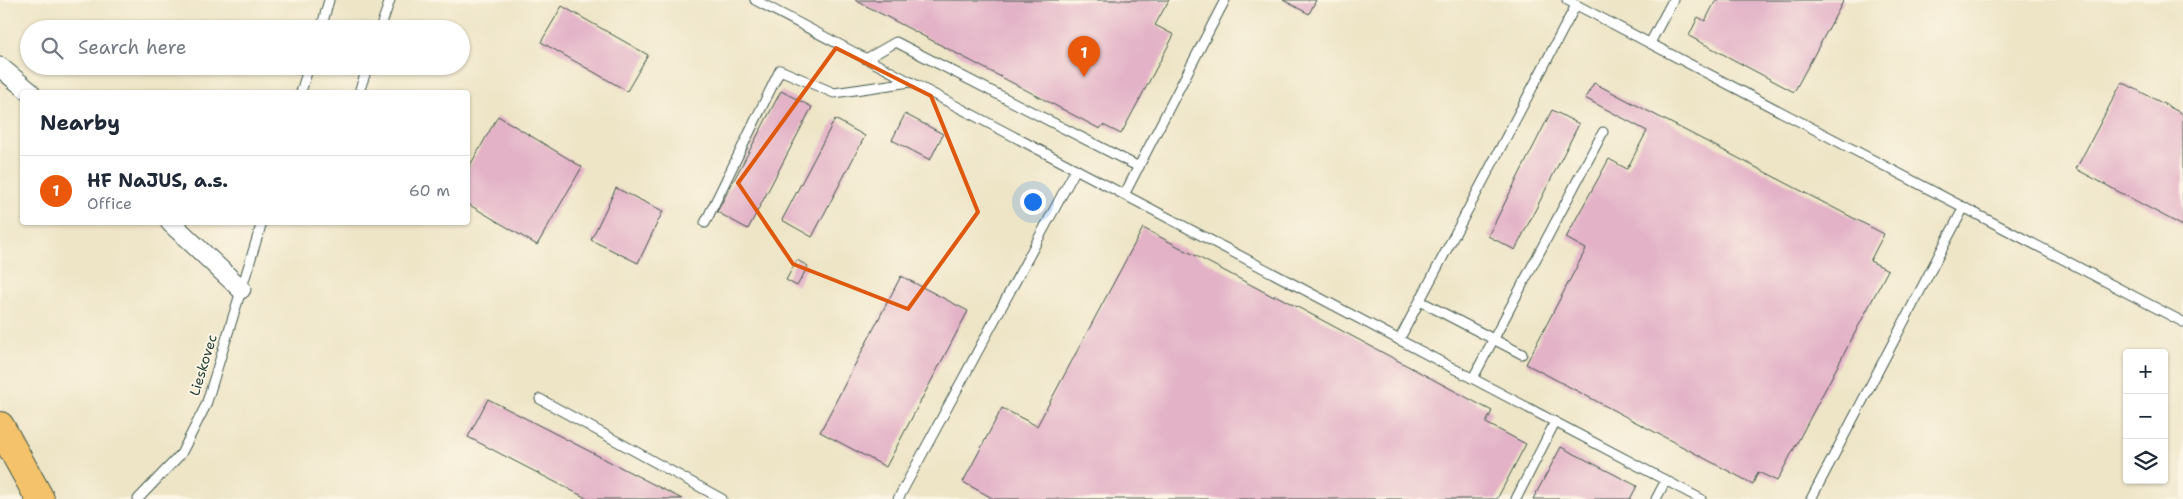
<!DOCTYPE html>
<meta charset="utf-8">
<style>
body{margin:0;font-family:"Shantell Sans",sans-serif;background:#f6f6f7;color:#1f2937}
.controls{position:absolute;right:15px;bottom:15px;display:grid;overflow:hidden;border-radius:5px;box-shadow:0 1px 4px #0004}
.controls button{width:45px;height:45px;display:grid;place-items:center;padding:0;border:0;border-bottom:1px solid #e0e1e3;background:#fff;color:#1f2937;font:25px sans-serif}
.you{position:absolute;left:1032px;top:201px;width:18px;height:18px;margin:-12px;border:4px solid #fff;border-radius:50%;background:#1a73e8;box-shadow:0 0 0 8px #1a73e833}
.badge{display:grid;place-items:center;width:32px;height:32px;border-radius:50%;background:#ea580c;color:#fff;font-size:16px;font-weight:700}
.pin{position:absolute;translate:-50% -41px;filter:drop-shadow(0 1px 2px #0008)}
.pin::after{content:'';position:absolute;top:26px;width:18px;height:15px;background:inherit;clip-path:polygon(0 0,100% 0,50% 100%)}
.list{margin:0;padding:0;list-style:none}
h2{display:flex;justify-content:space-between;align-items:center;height:65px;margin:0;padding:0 20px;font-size:21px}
h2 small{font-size:16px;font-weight:400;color:#747a83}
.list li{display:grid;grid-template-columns:32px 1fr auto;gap:15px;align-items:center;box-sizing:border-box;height:70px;padding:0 20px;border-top:1px solid #e0e1e3}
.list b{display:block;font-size:19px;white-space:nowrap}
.list p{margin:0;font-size:16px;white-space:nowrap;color:#747a83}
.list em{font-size:16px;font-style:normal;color:#747a83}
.icon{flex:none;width:28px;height:28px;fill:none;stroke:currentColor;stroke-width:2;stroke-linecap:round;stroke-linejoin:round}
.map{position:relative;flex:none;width:2183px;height:499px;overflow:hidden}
.search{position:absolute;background:#fff;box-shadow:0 1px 4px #0004;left:20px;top:20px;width:450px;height:55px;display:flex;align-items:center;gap:12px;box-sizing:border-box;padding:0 18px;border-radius:28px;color:#747a83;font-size:19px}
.panel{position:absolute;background:#fff;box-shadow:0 1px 4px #0004;left:20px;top:90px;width:450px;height:135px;border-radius:5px}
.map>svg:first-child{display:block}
.building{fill:#e3b2c7}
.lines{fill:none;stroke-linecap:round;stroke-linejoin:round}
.lane-casing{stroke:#3e564a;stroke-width:11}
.street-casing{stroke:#3e564a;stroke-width:21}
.primary-casing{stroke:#3e564a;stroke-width:30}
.lane{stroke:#fff;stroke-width:9}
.street{stroke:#fff;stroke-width:19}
.primary{stroke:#f3c26a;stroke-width:28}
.marked{fill:none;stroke:#de580e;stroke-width:4;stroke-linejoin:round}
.labels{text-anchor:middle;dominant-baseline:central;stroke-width:4;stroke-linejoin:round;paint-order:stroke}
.street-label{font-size:14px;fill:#1f3d34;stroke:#fcf5e5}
</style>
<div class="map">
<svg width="2183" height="499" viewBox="0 0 2183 499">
<rect width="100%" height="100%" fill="#fcf5e5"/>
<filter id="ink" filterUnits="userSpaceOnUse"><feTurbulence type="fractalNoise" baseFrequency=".02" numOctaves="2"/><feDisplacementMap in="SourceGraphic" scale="10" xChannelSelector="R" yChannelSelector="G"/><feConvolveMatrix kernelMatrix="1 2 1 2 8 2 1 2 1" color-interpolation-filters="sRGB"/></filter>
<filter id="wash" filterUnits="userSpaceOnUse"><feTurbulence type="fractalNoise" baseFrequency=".0096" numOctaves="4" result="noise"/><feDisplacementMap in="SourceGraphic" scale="20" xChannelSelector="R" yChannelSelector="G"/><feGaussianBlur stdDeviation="1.12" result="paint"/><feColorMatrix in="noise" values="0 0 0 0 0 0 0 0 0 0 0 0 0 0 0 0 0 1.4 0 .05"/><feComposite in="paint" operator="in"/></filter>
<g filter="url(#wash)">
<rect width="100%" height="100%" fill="#eee5c7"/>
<g id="blocks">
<g class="building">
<path d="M855,0h314l-14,25 19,10 -53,99 -18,-9 -3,4z"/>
<path d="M1283,0h33l-7,14z"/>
<path d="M1716,0h128l-50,92 -105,-56 9,-19 7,4z"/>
<path d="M562,6l86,49 -21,36 -86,-49z"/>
<path d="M2122,82l61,32v112l-107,-57z"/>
<path d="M1594,83l290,151 -14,27 18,9 -111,211 -19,-9 -5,12 -227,-120 60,-115 -20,-11 11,-21 32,-58 18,10 20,-38 -62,-33z"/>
<path d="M781,91l31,16 -64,122 -31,-17z"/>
<path d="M1552,110l27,14 -64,126 -27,-14z"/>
<path d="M905,114l38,20 -13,26 -38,-20z"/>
<path d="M498,116l84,51 -45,78 -69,-41v-35z"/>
<path d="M835,119l30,17 -53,101 -30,-17z"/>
<path d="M616,188l47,23 -25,52 -47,-23z"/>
<path d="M1143,228l131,69 1,-2 217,116 -6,12 40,21 -29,55h-503l-31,-17 39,-74 35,18z"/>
<path d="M797,260l11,6 -11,20 -11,-6z"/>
<path d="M901,276l67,35 -82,156 -66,-35z"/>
<path d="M488,399l194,100h-94l-120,-62z"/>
<path d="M1561,447l76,39 -7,13h-97z"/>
</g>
</g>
</g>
<g filter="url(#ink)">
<use href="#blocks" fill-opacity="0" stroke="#3e564a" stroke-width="1"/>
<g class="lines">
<defs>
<g id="lane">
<path d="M755,0l946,499"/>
<path d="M1567,0l616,322"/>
<path d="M321,29l8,-29"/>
<path d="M380,29l10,-29"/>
<path d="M1650,43l23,-43"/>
<path d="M866,59l30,-17 243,125"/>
<path d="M360,89l8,-23"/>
<path d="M301,92l8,-26"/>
<path d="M1124,195l101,-195"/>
<path d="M705,223l75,-153 54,23 76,-11"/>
<path d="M1420,301l102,53"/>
<path d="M1399,340l177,-335"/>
<path d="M1473,378l130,-246"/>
<path d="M540,399l182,100"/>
<path d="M138,499l43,-45 25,-49 56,-183"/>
<path d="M898,499l178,-330"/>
<path d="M1516,499l39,-77"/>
<path d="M1656,499l10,-19"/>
<path d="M1811,499l153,-292"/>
</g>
<g id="street">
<path d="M0,67l30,25"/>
<path d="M170,222l71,67"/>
</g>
<path id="primary" d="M0,426l40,73"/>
</defs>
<use href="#lane" class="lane-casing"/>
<use href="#street" class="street-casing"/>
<use href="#primary" class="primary-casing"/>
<use href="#lane" class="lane"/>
<use href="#street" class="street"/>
<use href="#primary" class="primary"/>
</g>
</g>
<path class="marked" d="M836,48l95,48 47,116 -70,97 -115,-45 -55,-81z"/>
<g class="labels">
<g class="street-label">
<text transform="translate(203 365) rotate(-73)">Lieskovec</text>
</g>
</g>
</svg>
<div class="controls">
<button>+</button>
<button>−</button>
<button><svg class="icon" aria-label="layers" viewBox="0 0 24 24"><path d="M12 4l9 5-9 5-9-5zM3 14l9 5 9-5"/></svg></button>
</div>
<div class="you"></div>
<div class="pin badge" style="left:1084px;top:77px">1</div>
<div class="search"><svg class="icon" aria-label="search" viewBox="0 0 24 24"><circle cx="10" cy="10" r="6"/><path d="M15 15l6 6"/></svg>Search here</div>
<section class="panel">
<h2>Nearby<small></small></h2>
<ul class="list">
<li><span class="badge">1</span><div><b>HF NaJUS, a.s.</b><p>Office</p></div><em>60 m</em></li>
</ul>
</section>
</div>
